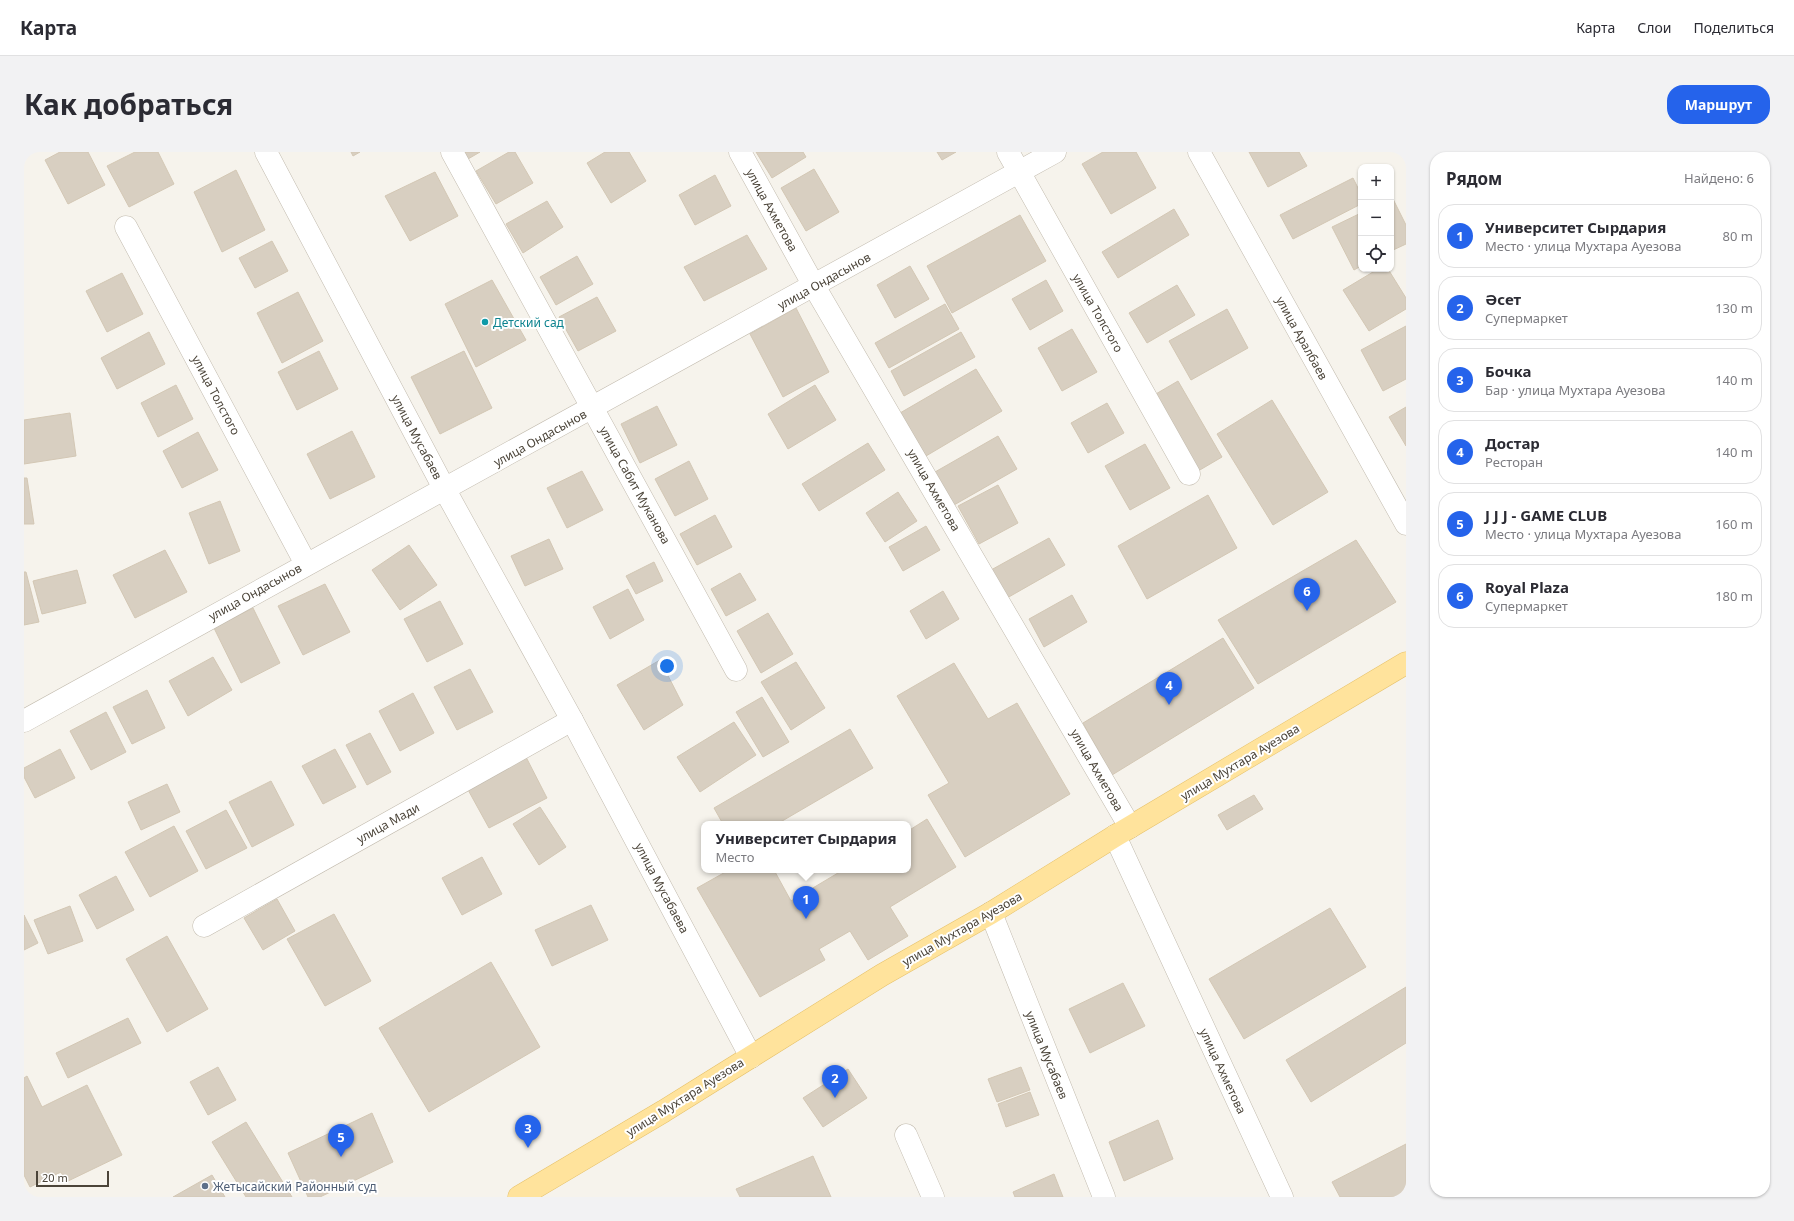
<!DOCTYPE html>
<html lang="ru">
<meta charset="utf-8">
<style>
body{margin:0;font-family:"Noto Sans",sans-serif;background:#f2f2f3;color:#2b2b33}
.controls{position:absolute;right:12px;top:12px;display:grid;overflow:hidden;border-radius:8px;box-shadow:0 1px 3px #0004}
.controls button{width:36px;height:36px;display:grid;place-items:center;padding:0;border:0;border-bottom:1px solid #e1e1e2;background:#fff;color:#2b2b33;font:20px sans-serif}
.scale{position:absolute;left:12px;bottom:10px;width:73px;box-sizing:border-box;padding-left:4px;border:2px solid #4b4439;border-top:0;font-size:11px;line-height:14px;white-space:nowrap;color:#4b4439;-webkit-text-stroke:3px #fff;paint-order:stroke}
.you{position:absolute;left:643px;top:514px;width:14px;height:14px;margin:-10px;border:3px solid #fff;border-radius:50%;background:#1a73e8;box-shadow:0 0 0 6px #1a73e833}
.badge{display:grid;place-items:center;width:26px;height:26px;border-radius:50%;background:#2563eb;color:#fff;font-size:13px;font-weight:700}
.pin{position:absolute;translate:-50% -33px;filter:drop-shadow(0 1px 2px #0008)}
.pin::after{content:'';position:absolute;top:21px;width:14px;height:12px;background:inherit;clip-path:polygon(0 0,100% 0,50% 100%)}
.popup{position:absolute;left:677px;top:669px;width:210px;height:52px;box-sizing:border-box;display:grid;place-content:center;border-radius:8px;background:#fff;filter:drop-shadow(0 1px 3px #0005);font-size:13px;white-space:nowrap;color:#7c7c81}
.popup b{font-size:15px;color:#2b2b33}
.popup::after{content:'';position:absolute;left:50%;top:100%;margin-left:-8px;border:8px solid transparent;border-top-color:#fff}
.list{margin:0;padding:0;list-style:none}
h2{display:flex;justify-content:space-between;align-items:center;height:52px;margin:0;padding:0 16px;font-size:17px}
h2 small{font-size:13px;font-weight:400;color:#7c7c81}
.list li{display:grid;grid-template-columns:26px 1fr auto;gap:12px;align-items:center;box-sizing:border-box;height:64px;margin:0 8px 8px;padding:0 8px;border:1px solid #e1e1e2;border-radius:16px}
.list b{display:block;font-size:15px;white-space:nowrap}
.list p{margin:0;font-size:13px;white-space:nowrap;color:#7c7c81}
.list em{font-size:13px;font-style:normal;color:#7c7c81}
.icon{flex:none;width:22px;height:22px;fill:none;stroke:currentColor;stroke-width:2;stroke-linecap:round;stroke-linejoin:round}
.map{position:relative;flex:none;width:1382px;height:1045px;overflow:hidden;border-radius:16px}
header{display:flex;align-items:center;gap:24px;box-sizing:border-box;height:56px;padding:0 20px;background:#fff;border-bottom:1px solid #e1e1e2}
header strong{font-size:19px}
nav{display:flex;gap:22px;margin-inline-start:auto;font-size:14px}
.intro{display:flex;align-items:center;justify-content:space-between;box-sizing:border-box;height:96px;padding:0 24px}
h1{margin:0;font-size:28px}
.button{padding:10px 18px;border-radius:16px;background:#2563eb;color:#fff;font-size:14px;font-weight:700}
main{display:flex;gap:24px;padding:0 24px}
aside{flex:1;background:#fff;border-radius:16px;box-shadow:0 1px 3px #0004}
.map>svg:first-child{display:block}
.building{fill:#d8cfc1;stroke:#d3c7b4}
.lines{fill:none;stroke-linecap:round;stroke-linejoin:round}
.minor-casing{stroke:#c2bbae;stroke-width:23}
.primary-casing{stroke:#e6c16a;stroke-width:23}
.minor{stroke:#fff;stroke-width:22}
.primary{stroke:#ffe39c;stroke-width:22}
.culture-dot{fill:#0f9aa8;stroke:#fff;stroke-width:1.5}
.service-dot{fill:#5c6f8a;stroke:#fff;stroke-width:1.5}
.labels{text-anchor:middle;dominant-baseline:central;stroke-width:4;stroke-linejoin:round;paint-order:stroke}
.street-label{font-size:12px;fill:#4b4439;stroke:#fff}
.culture-label{font-size:12px;fill:#0d838f;stroke:#fff;text-anchor:start}
.service-label{font-size:12px;fill:#4e5e75;stroke:#fff;text-anchor:start}
</style>
<header>
<strong>Карта</strong>
<nav><a>Карта</a><a>Слои</a><a>Поделиться</a></nav>
</header>
<div class="intro"><h1>Как добраться</h1><a class="button">Маршрут</a></div>
<main>
<div class="map">
<svg width="1382" height="1045" viewBox="0 0 1382 1045">
<rect width="100%" height="100%" fill="#f6f3ec"/>
<g class="building">
<path d="M36,0h28l17,33 -37,19 -23,-44z"/>
<path d="M111,0h23l16,32 -45,23 -22,-41z"/>
<path d="M327,0h9l-7,4z"/>
<path d="M440,0h16l-12,7z"/>
<path d="M485,0h6l18,31 -37,21 -20,-33z"/>
<path d="M581,0h24l17,29 -35,22 -24,-40z"/>
<path d="M732,0h47l3,5 -34,21z"/>
<path d="M913,0h19l-14,8z"/>
<path d="M1079,0h33l20,36 -45,26 -29,-50z"/>
<path d="M1225,0h50l8,14 -39,21z"/>
<path d="M790,17l25,43 -33,19 -25,-43z"/>
<path d="M212,18l29,60 -43,22 -28,-60z"/>
<path d="M411,20l23,44 -48,25 -25,-45z"/>
<path d="M691,23l16,31 -36,19 -16,-30z"/>
<path d="M1329,26l8,16v10l-68,35 -13,-24z"/>
<path d="M1368,45l14,28v19l-15,7z"/>
<path d="M523,49l16,26 -40,26 -17,-29z"/>
<path d="M1150,57l15,26 -71,43 -16,-26z"/>
<path d="M1337,61v53l-7,4 -22,-43z"/>
<path d="M996,63l26,46 -94,52 -25,-47z"/>
<path d="M723,83l20,34 -63,32 -20,-34z"/>
<path d="M248,89l16,30 -33,17 -16,-30z"/>
<path d="M553,104l16,28 -37,21 -16,-28z"/>
<path d="M886,114l19,33 -34,19 -18,-33z"/>
<path d="M1354,117h10l18,29v11l-37,22 -26,-41z"/>
<path d="M98,121l21,41 -36,18 -21,-41z"/>
<path d="M468,128l34,60 -50,27 -31,-63z"/>
<path d="M1022,128l17,31 -33,19 -18,-31z"/>
<path d="M1153,133l18,30 -48,28 -18,-30z"/>
<path d="M274,140l25,49 -41,22 -25,-50z"/>
<path d="M573,145l19,34 -38,20 -19,-34z"/>
<path d="M921,152l14,25 -70,39 -14,-25z"/>
<path d="M772,156l33,64 -46,25 -33,-63z"/>
<path d="M1203,157l21,39 -57,32 -22,-39z"/>
<path d="M1382,174v53l-23,12 -22,-41z"/>
<path d="M1048,177l25,43 -35,19 -24,-43z"/>
<path d="M125,180l16,32 -48,25 -16,-31z"/>
<path d="M937,180l14,25 -71,39 -13,-25z"/>
<path d="M295,199l19,38 -41,21 -19,-38z"/>
<path d="M440,199l28,57 -52,26 -29,-57z"/>
<path d="M952,217l26,42 -76,45 -26,-43z"/>
<path d="M1154,229l44,76 -29,17 -44,-76z"/>
<path d="M152,233l17,34 -35,18 -17,-34z"/>
<path d="M791,233l21,35 -48,29 -20,-35z"/>
<path d="M1248,248l56,92 -55,33 -56,-91z"/>
<path d="M1083,251l17,30 -36,20 -17,-30z"/>
<path d="M633,254l20,39 -37,18 -19,-39z"/>
<path d="M1382,255v39l-17,-29z"/>
<path d="M46,261l6,43 -52,8v-44z"/>
<path d="M328,279l23,46 -45,22 -23,-45z"/>
<path d="M174,280l20,38 -36,18 -19,-37z"/>
<path d="M974,284l19,33 -63,36 -19,-33z"/>
<path d="M844,291l17,27 -66,41 -17,-27z"/>
<path d="M1121,292l25,44 -40,22 -25,-44z"/>
<path d="M665,309l19,38 -33,17 -20,-37z"/>
<path d="M558,319l21,39 -36,18 -20,-40z"/>
<path d="M0,326h3l7,46h-10z"/>
<path d="M974,333l20,38 -39,21 -21,-38z"/>
<path d="M874,340l19,29 -32,21 -19,-29z"/>
<path d="M1184,343l29,53 -90,51 -29,-53z"/>
<path d="M196,349l20,50 -31,13 -20,-51z"/>
<path d="M691,363l17,32 -35,18 -17,-31z"/>
<path d="M902,374l14,24 -37,21 -14,-24z"/>
<path d="M1025,386l16,27 -58,33 -16,-28z"/>
<path d="M525,387l14,30 -38,17 -14,-30z"/>
<path d="M1332,388l40,62 -138,82 -40,-64z"/>
<path d="M385,393l28,40 -37,25 -28,-40z"/>
<path d="M141,398l22,42 -52,26 -22,-43z"/>
<path d="M630,410l9,19 -27,13 -10,-18z"/>
<path d="M53,418l9,33 -44,11 -9,-33z"/>
<path d="M0,420h2l13,50 -15,3z"/>
<path d="M716,421l16,27 -30,16 -15,-27z"/>
<path d="M301,432l25,48 -47,23 -25,-49z"/>
<path d="M604,437l16,31 -34,19 -17,-32z"/>
<path d="M919,439l16,28 -33,20 -16,-28z"/>
<path d="M1048,443l15,27 -43,25 -15,-28z"/>
<path d="M416,449l23,43 -36,18 -23,-43z"/>
<path d="M229,456l27,55 -39,20 -27,-55z"/>
<path d="M744,461l25,41 -32,19 -24,-42z"/>
<path d="M1199,486l31,50 -142,87 -29,-52z"/>
<path d="M189,505l19,33 -44,26 -19,-35z"/>
<path d="M636,508l23,45 -39,25 -27,-45z"/>
<path d="M772,510l29,46 -34,22 -30,-48z"/>
<path d="M930,511l34,56 29,-16 53,91 -105,63 -37,-62 21,-12 -52,-87z"/>
<path d="M446,517l23,43 -36,18 -23,-43z"/>
<path d="M123,538l18,38 -33,16 -19,-37z"/>
<path d="M389,541l21,40 -34,18 -21,-40z"/>
<path d="M738,545l27,45 -26,15 -27,-45z"/>
<path d="M82,560l20,40 -35,18 -21,-39z"/>
<path d="M710,570l22,33 -56,37 -23,-35z"/>
<path d="M826,577l23,39 -96,56h-54l-9,-16z"/>
<path d="M346,581l21,39 -24,13 -21,-40z"/>
<path d="M36,597l15,29 -40,20 -11,-21v-9z"/>
<path d="M311,597l21,38 -33,17 -21,-38z"/>
<path d="M502,605l21,41 -58,30 -22,-40z"/>
<path d="M247,629l23,44 -42,22 -23,-45z"/>
<path d="M143,632l13,28 -39,18 -13,-28z"/>
<path d="M1230,643l9,14 -36,21 -9,-15z"/>
<path d="M516,655l26,40 -27,18 -26,-41z"/>
<path d="M202,658l21,38 -41,21 -20,-38z"/>
<path d="M903,667l29,48 -66,40 18,29 -40,24 -18,-29 -31,18 6,11 -65,37 -63,-109 32,-18h45l17,31 52,-31h65v-39z"/>
<path d="M150,674l24,45 -48,26 -25,-45z"/>
<path d="M458,705l20,37 -40,21 -20,-37z"/>
<path d="M92,724l18,34 -37,19 -18,-34z"/>
<path d="M253,747l18,32 -32,19 -19,-32z"/>
<path d="M567,753l17,35 -56,26 -17,-36z"/>
<path d="M46,754l13,35 -35,13 -14,-34z"/>
<path d="M1306,756l36,59 -122,72 -35,-60z"/>
<path d="M310,762l37,67 -46,25 -38,-67z"/>
<path d="M0,763l14,28 -14,7z"/>
<path d="M143,784l41,73 -41,23 -41,-73z"/>
<path d="M467,810l49,85 -111,65 -50,-84z"/>
<path d="M1099,831l22,43 -55,27 -21,-44z"/>
<path d="M1382,835v56l-95,59 -25,-42z"/>
<path d="M104,866l13,25 -73,35 -12,-25z"/>
<path d="M194,915l18,33 -28,15 -18,-33z"/>
<path d="M997,915l9,23 -33,12 -9,-23z"/>
<path d="M824,917l19,29 -44,29 -20,-29z"/>
<path d="M3,924l15,31 45,-22 35,70 -56,27 -5,-10 -31,15 -6,-12v-97z"/>
<path d="M1006,940l9,23 -33,12 -8,-23z"/>
<path d="M348,961l21,49 -73,35h-12l-20,-44z"/>
<path d="M1134,968l15,39 -49,22 -15,-39z"/>
<path d="M222,970l46,75h-46l-34,-55z"/>
<path d="M1382,992v53h-66l-8,-15z"/>
<path d="M789,1004l18,41h-91l-4,-8z"/>
<path d="M1030,1022l9,23h-48l-2,-5z"/>
<path d="M188,1023l13,22h-52z"/>
</g>
<g class="lines">
<defs>
<g id="minor">
<path d="M242,0l179,338 127,230 179,337"/>
<path d="M428,0l284,518"/>
<path d="M716,0l74,134 316,541"/>
<path d="M984,0l181,322"/>
<path d="M1175,0l207,372"/>
<path d="M102,75l180,337"/>
<path d="M0,569c343,-191 689,-377 1031,-569"/>
<path d="M1091,684l167,361"/>
<path d="M967,761l113,284"/>
<path d="M180,774l368,-206"/>
<path d="M882,983l27,62"/>
</g>
<path id="primary" d="M495,1045l145,-86 218,-136 109,-62 124,-77 291,-173"/>
</defs>
<use href="#minor" class="minor-casing"/>
<use href="#primary" class="primary-casing"/>
<use href="#minor" class="minor"/>
<use href="#primary" class="primary"/>
</g>
<circle class="culture-dot" cx="461" cy="170" r="4"/>
<circle class="service-dot" cx="181" cy="1034" r="4"/>
<g class="labels">
<g class="street-label">
<text transform="translate(748 58) rotate(61)">улица Ахметова</text>
<text transform="translate(800 129) rotate(-29)">улица Ондасынов</text>
<text transform="translate(1074 161) rotate(60)">улица Толстого</text>
<text transform="translate(1278 186) rotate(61)">улица Аралбаев</text>
<text transform="translate(192 243) rotate(62)">улица Толстого</text>
<text transform="translate(393 285) rotate(62)">улица Мусабаев</text>
<text transform="translate(516 286) rotate(-29)">улица Ондасынов</text>
<text transform="translate(611 333) rotate(61)">улица Сабит Муканова</text>
<text transform="translate(910 338) rotate(60)">улица Ахметова</text>
<text transform="translate(231 440) rotate(-29)">улица Ондасынов</text>
<text transform="translate(1216 610) rotate(-31)">улица Мухтара Ауезова</text>
<text transform="translate(1073 618) rotate(60)">улица Ахметова</text>
<text transform="translate(364 671) rotate(-29)">улица Мади</text>
<text transform="translate(638 736) rotate(62)">улица Мусабаева</text>
<text transform="translate(938 777) rotate(-30)">улица Мухтара Ауезова</text>
<text transform="translate(1023 903) rotate(68)">улица Мусабаев</text>
<text transform="translate(1199 919) rotate(65)">улица Ахметова</text>
<text transform="translate(661 945) rotate(-32)">улица Мухтара Ауезова</text>
</g>
<g class="culture-label">
<text x="469" y="170">Детский сад</text>
</g>
<g class="service-label">
<text x="189" y="1034">Жетысайский Районный суд</text>
</g>
</g>
</svg>
<div class="controls">
<button>+</button>
<button>−</button>
<button><svg class="icon" aria-label="locate" viewBox="0 0 24 24"><circle cx="12" cy="12" r="6"/><path d="M12 2v4M12 18v4M2 12h4M18 12h4"/></svg></button>
</div>
<div class="scale">20 m</div>
<div class="you"></div>
<div class="pin badge" style="left:782px;top:767px">1</div>
<div class="popup"><b>Университет Сырдария</b>Место</div>
<div class="pin badge" style="left:811px;top:946px">2</div>
<div class="pin badge" style="left:504px;top:996px">3</div>
<div class="pin badge" style="left:1145px;top:553px">4</div>
<div class="pin badge" style="left:317px;top:1005px">5</div>
<div class="pin badge" style="left:1283px;top:459px">6</div>
</div>
<aside>
<h2>Рядом<small>Найдено: 6</small></h2>
<ul class="list">
<li><span class="badge">1</span><div><b>Университет Сырдария</b><p>Место · улица Мухтара Ауезова</p></div><em>80 m</em></li>
<li><span class="badge">2</span><div><b>Әсет</b><p>Супермаркет</p></div><em>130 m</em></li>
<li><span class="badge">3</span><div><b>Бочка</b><p>Бар · улица Мухтара Ауезова</p></div><em>140 m</em></li>
<li><span class="badge">4</span><div><b>Достар</b><p>Ресторан</p></div><em>140 m</em></li>
<li><span class="badge">5</span><div><b>J J J - GAME CLUB</b><p>Место · улица Мухтара Ауезова</p></div><em>160 m</em></li>
<li><span class="badge">6</span><div><b>Royal Plaza</b><p>Супермаркет</p></div><em>180 m</em></li>
</ul>
</aside>
</main>
